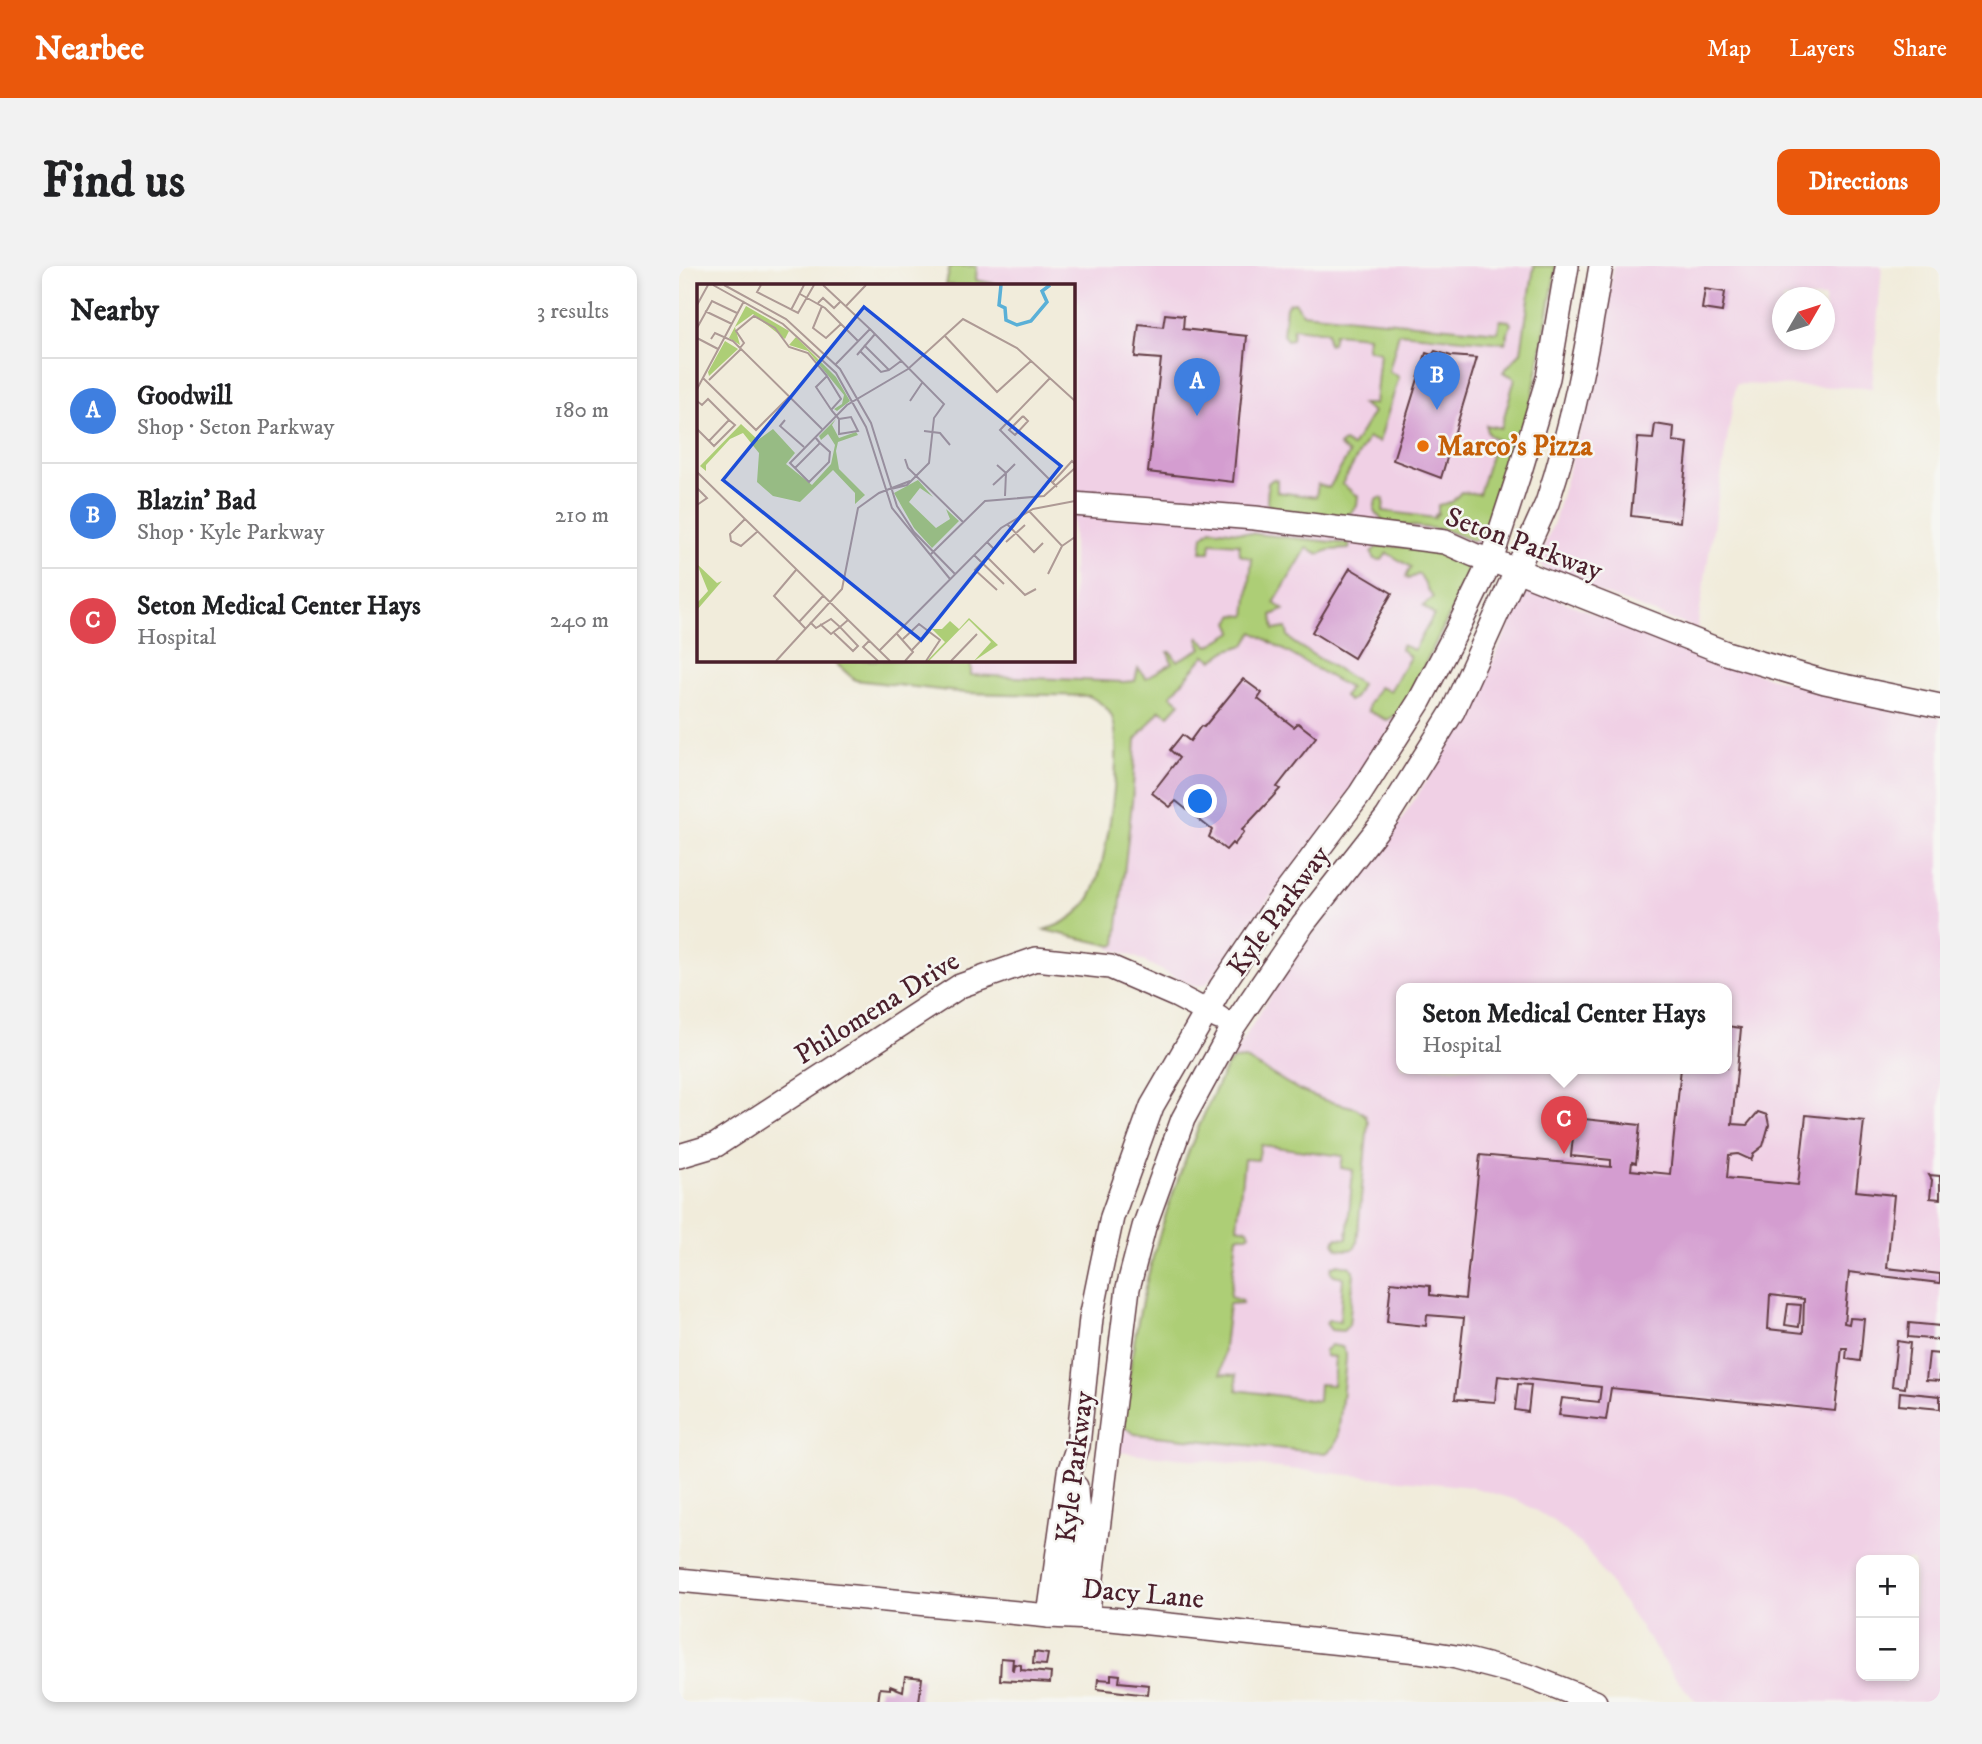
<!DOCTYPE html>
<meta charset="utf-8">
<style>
body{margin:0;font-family:"IM FELL DW Pica",serif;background:#f2f2f2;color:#202124}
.controls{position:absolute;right:21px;bottom:21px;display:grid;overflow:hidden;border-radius:14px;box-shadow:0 4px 10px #0003}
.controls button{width:63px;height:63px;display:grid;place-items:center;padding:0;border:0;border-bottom:2px solid #e0e0e0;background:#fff;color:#202124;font:35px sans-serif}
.compass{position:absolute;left:1093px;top:21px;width:63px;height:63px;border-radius:50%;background:#fff;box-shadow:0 4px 10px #0003;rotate:51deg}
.you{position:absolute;left:522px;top:536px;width:24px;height:24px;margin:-18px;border:5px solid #fff;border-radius:50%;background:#1a73e8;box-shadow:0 0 0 10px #1a73e833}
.badge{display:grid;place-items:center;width:46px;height:46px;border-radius:50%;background:#ea580c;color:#fff;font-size:23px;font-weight:700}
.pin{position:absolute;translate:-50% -58px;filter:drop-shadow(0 2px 4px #0008)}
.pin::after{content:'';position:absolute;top:37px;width:24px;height:21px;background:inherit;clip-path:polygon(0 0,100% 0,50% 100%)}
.popup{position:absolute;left:717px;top:717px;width:336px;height:91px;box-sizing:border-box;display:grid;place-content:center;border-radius:14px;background:#fff;filter:drop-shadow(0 2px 5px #0005);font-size:23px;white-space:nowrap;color:#757577}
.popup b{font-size:26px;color:#202124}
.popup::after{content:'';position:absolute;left:50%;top:100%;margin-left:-14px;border:14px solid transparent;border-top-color:#fff}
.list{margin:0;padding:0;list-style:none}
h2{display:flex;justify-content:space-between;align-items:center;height:91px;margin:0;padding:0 28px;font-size:30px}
h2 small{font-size:23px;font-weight:400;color:#757577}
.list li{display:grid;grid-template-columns:46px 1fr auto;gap:21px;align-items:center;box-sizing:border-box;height:105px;padding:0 28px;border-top:2px solid #e0e0e0}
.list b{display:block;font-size:26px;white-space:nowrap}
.list p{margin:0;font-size:23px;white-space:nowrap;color:#757577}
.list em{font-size:23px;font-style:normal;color:#757577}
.map{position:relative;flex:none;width:1261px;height:1436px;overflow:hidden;border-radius:14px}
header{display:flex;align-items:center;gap:42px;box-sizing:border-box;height:98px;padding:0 35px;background:#ea580c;color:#fff}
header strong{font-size:33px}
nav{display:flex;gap:38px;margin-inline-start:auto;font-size:24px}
.intro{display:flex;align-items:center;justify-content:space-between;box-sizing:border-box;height:168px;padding:0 42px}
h1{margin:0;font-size:49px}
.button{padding:18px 32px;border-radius:14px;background:#ea580c;color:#fff;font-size:24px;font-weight:700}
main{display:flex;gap:42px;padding:0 42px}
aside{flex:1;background:#fff;border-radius:14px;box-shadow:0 4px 10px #0003}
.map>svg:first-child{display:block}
.built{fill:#f0d0e5;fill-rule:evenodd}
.green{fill:#adce76;stroke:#7c7650;stroke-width:2}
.building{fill:#d49dd0;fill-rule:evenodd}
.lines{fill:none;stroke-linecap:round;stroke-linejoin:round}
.secondary-casing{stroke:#633e45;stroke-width:26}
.secondary{stroke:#fff;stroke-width:23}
.food-dot{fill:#e8710a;stroke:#f6f6f2;stroke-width:2.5}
.labels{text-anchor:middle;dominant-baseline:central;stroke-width:5;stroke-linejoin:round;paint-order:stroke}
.food-label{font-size:28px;font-weight:bold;fill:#c56008;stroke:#f6f6f2;text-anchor:start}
.street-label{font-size:28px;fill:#4a1f2b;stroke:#f6f6f2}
.inset-river{fill:none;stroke:#5ab0d7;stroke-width:3.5}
.inset-road{fill:none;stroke:#ae9a95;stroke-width:2}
.view{fill:#1d4ed8;fill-opacity:0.15;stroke:#1d4ed8;stroke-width:3.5}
.inset-edge{fill:none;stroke:#4a1f2b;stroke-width:3.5}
</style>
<header>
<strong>Nearbee</strong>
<nav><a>Map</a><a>Layers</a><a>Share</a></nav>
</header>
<div class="intro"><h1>Find us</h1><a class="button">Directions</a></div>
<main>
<aside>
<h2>Nearby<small>3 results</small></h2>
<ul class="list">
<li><span class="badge" style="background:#3f7fe0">A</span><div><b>Goodwill</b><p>Shop · Seton Parkway</p></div><em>180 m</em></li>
<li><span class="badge" style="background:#3f7fe0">B</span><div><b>Blazin' Bad</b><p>Shop · Kyle Parkway</p></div><em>210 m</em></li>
<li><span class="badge" style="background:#e0444e">C</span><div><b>Seton Medical Center Hays</b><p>Hospital</p></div><em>240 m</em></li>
</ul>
</aside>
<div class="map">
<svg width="1261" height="1436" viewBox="0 0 1261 1436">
<rect width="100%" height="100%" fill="#f6f6f2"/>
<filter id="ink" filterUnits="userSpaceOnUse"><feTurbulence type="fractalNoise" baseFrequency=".0143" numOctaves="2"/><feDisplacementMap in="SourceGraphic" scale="14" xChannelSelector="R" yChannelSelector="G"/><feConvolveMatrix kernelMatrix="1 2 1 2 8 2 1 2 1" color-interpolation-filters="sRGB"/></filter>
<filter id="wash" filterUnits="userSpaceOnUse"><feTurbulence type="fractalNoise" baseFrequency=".00686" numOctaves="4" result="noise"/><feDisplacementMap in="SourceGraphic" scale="28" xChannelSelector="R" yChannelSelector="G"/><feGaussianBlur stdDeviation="1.57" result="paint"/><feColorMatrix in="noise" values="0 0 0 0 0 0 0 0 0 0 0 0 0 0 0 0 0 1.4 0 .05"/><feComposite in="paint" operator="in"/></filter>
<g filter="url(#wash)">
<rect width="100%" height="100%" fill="#f1ecdb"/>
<g class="built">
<path d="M298,0h579l-23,128 -16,58 -32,85 -11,18 -19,51 -52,103 -66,102 -92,119 -33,48 -6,6 -7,2h-6l-60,-30 -23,-7 24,-255 -166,-18 -21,-16h126v-319l6,-39 -6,-1v-16h-73l-24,-5z"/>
<path d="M934,0h269l-10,122 -136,-4 -39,245 -147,-55 -5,-3 -7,-11 16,-38 30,-107 21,-88zM1104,32h42v42h-42z"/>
<path d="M852,326l14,2 149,60 72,22 84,24 90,17v985h-244l-19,-22 -91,-131 -31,-27 -36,-21 -47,-14 -354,-35 17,-122 12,-56 36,-109 26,-62 20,-40 63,-103 108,-138 46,-72 31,-56 47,-99zM722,722h326v80h-326zM1182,1294h53v116h-53z"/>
</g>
<g class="green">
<path d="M271,0h27l-1,14 24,5h-54z"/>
<path d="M855,0h22l-1,9 -22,119 -16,58 -32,85 -12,4 -28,-11 -60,-7 -11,-12 2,-11 4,-2 4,1 -1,12 52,7v-3l3,-1v-9l14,-3 9,-10 18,2 17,-55c-7,-4 -10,-4 -10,-14l15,3 14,-50 -12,-6 18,-20z"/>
<path d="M616,36l7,11 196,19 2,-12 9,1 2,3 -6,19 -106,-10 -10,38 10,6 -20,65 -11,-4 -26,46 16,12 -1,10 -11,12 -74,-9 -5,-6 1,-20 5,-4 4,1v12l39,5 2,-13 11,4 20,-34 -10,-8 5,-4 8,5 21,-35 -11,-8h13l5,-52 -13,-3 1,-13 -34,-3 -2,10 -4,1 -1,-12 -34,-4 -1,11 -5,1 -4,-5 3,-28 3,-4z"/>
<path d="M532,263l139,15 -1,5 -20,1 -10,4 -12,-6 -33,55 10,7 -12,5 2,15 12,-2 2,8 6,7 67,41 -7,14 -5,3 -5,-4 5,-9 -96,-56 -8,13 -17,5 -15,10 -8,-5 -34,40 9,8 -11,12 -9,-5 -24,30 -4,63 -16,141 -3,2 -69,-16c21,-6 39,-17 49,-38 14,-32 31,-143 19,-175 -4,-10 -14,-16 -23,-21l-124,-3 -110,-13 -23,-20h128l11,1v14l152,7 12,-1 3,-13 8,10 26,-15 -4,-11h3l6,9 25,-13 -4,-9 1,-2 10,9 24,-14 -4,-10 5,-7 12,1 6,-57 -12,-4 -1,-11 -28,-2 -1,10h-9l2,-16z"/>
<path d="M699,280c27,1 68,0 89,19l2,11 -68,136 -14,8 -19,-9 1,-7 10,-17 11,4 20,-34 -9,-8 1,-4 12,5 20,-35 -11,-9 10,-8 -14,-24 -11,5 -2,-2 5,-10 -24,-14 -5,7 -7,-1 -4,-7z"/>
<path d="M567,793l53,31 25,10 32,8 9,7 3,7 -11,121c-3,9 -11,7 -19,6l-4,-6 2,-5 11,1 6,-69 -12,-2 2,-12 -82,-11 -3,15 -14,-1 -7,68 11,2 2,5 -3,2h-10l-7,61 11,3 1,3 -13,1 -8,70 15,1 1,15 81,11 1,-17 14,1 2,-28 -9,-1 -2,-5 7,-6 11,2 4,6v6l-8,79 -4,9 -8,6 -191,-19 -11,-7c-2,-19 4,-40 6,-58 14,-106 50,-208 97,-304l7,-5z"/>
<path d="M659,998l13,3 3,6 -5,52 -6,6 -12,-1 -5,-7 2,-3 12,1 3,-44 -9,-2 -3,-3 1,-5z"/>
</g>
<g id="blocks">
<g class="building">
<path d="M1026,23l20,3 -3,20 -20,-3z"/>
<path d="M486,48l19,2 -1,13 64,7 -14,146 -85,-10 13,-113 -26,-2 4,-33 24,3z"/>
<path d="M756,85l16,5 26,2 -36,120 -48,-18 33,-107 6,2z"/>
<path d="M976,158l19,3 -1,14 15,2 -8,79 -49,-6 7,-78 15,1z"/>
<path d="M671,302l42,25 -38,65 -42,-26z"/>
<path d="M564,413l19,14 -4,6 36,28 4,-4 18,14 -39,50 3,2 -38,41 2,2 -10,13 -2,-2 -6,7 -17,-13 3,-7 -36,-29 -6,6 -18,-14 27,-35 -9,-8 12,-15 8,6 11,-15 3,1z"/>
<path d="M1048,760l14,2 -9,96 15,1 11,-13 9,3 2,10 -6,21 -9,7 -3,7 -13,-6 -9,1 -2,23 71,7 8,-70 58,6 -8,70 38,4 -7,73 53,6v9l-91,-11 -5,51 5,1 1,-6 14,1 -4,42 -14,-2 1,-11h-5l-7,63 -224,-23 -5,32 -47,-5 3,-17 37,4 2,-15 -103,-11 -3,26 -40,-3 9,-81 -37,-3 -1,11 -39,-4 4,-40 39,4v9l35,4 15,-144 131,12v-7l-40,-4 4,-38 65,7 -4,38 -4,-1 -1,8 39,4 11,-106h46zM1091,1029l34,4 -1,34 -35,-4z"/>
<path d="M1250,909l11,1v23l-10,-1 2,-18z"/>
<path d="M1109,1038l13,1 -2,22 -14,-2z"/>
<path d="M1230,1057l31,3v14l-32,-3z"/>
<path d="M1218,1075l13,2 -5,45 -13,-2z"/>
<path d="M1250,1087l11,1v27l-14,-1z"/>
<path d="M839,1118l13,1 -3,27 -13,-2z"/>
<path d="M1221,1126l40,4v13l-41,-4z"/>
<path d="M355,1386l14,2 -2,11 -13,-1z"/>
<path d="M322,1392l12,1 -1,10 1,1 1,-6 7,1v5l30,3 -1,10 -50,-3z"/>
<path d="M432,1408l9,1 -1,7 30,3 -1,10 -51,-6 1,-10 13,1z"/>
<path d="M226,1410l17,2 -3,24h-41l2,-14 10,1v-3l13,5z"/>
</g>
</g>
</g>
<g filter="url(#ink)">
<use href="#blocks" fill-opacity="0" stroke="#633e45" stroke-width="2"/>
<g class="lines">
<defs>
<g id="secondary">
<path d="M394,238l182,14 190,24 29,13 17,5 235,93 99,29 115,24"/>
<path d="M0,890l37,-11 244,-159 76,-27 74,8 67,29 42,22"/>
<path d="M0,1314l370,36 62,3 307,32 38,6 73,19 66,26"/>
<path d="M370,1350l20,-144 9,-26 13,-128 10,-49 11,-52 40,-111 69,-119 56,-83 83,-110 59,-92 38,-72 34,-70 30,-92 27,-90 19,-112"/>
<path d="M390,1350c7,-29 9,-59 9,-89 1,-14 -2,-27 -2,-40"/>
<path d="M408,1352l41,-330 16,-61 39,-108 50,-92 70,-103 84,-107 66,-106 94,-208c26,-78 40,-155 54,-237"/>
</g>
</defs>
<use href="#secondary" class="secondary-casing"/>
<use href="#secondary" class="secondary"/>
</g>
</g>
<circle class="food-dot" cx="744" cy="180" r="7"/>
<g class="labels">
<g class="food-label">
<text x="758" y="180">Marco's Pizza</text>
</g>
<g class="street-label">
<text transform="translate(845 278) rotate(20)">Seton Parkway</text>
<text transform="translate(600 645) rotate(-54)">Kyle Parkway</text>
<text transform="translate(198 742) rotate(-32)">Philomena Drive</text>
<text transform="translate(396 1201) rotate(-83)">Kyle Parkway</text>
<text transform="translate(464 1328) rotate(5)">Dacy Lane</text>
</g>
</g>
<g transform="translate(18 18)">
<rect width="378" height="378" fill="#f1ecdb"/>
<path d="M49,22l43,25 -4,8 -32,-25 -18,13 5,18 -11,-7zM99,53l40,40 14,24 -13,10 -3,-2 8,-5 2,-9 -36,-44 -19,-6zM28,57l13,8 -29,27 -1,-4zM139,135l-4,6 7,13 17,-6 2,3 -20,7 -2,9 3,18 26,26 -10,9v-11l-22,-23 -33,32 -27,-6 -16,-14 2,-29 -16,-20 -13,6 -24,26v6l-6,-5 41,-42 17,16 15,-11 22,24 -9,11 26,21 19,-21 4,-19 -7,-11 -7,6 -2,-4zM221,196l15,17 -13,-9 -11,14 27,26 14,-9 -4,-10 13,12 -27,27 -18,-20 -20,-35zM0,280l20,19 5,-2 -25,29v-7l11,-12zM272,334l29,27 -24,16 17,-19 -22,-22 -40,41h-2l18,-19 -13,-13h10l8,-8 9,8z" fill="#adce76"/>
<path class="inset-river" d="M304,1l-2,20 6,3 1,12 11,5 14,-4 16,-19 -5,-11 8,-6"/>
<path class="inset-road" d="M16,1l70,39 53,49 30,54 26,81 58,71M27,1l62,34 54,50 31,54 26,83 17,26 41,42M64,1l-4,7 41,21 16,-28M126,1l47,44 -34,35M103,10l25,14 33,33M121,19l5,-5 11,10 7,-7M0,21l11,-20M125,22l-9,22 13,10 15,-14M149,22l20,-21M94,26l13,-25M8,27l27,13M0,44l15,-27 25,12M173,45l74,75 -10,14 -5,45 -22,22 -16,4M248,52l52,56 34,-31M0,54l21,11M14,55l4,-6 18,8 89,88M167,61l25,25 12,-9M43,64l4,-5 -8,-12 18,-15 21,12 14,19 19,6 19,23M163,67l21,21 8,-2M160,71l18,-21M6,94l53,52 33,-33M353,94l-50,52 57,57M12,96l32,-31M0,105l47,-88M0,117l5,4 6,-6 21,21 -20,21 -12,-12M213,117l12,-18M134,126l10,-11 -14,-23 -11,11 16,24 7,8v15l19,-3 -7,-14 -12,2M326,132l5,5 -13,14 -6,-5 14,-14M88,136l-5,6 24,21M227,147l16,2 10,12M118,153l5,6 -25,25 14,14 20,-20 1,-10 -10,-9M12,157l5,5 21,-21 -6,-5M208,175l3,9 55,54M98,184l-5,-5 57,-58 61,-36 55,-50 54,29 58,53M0,188l193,189M355,199l20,-22 3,3M296,201l13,-12 -9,-8M0,204l10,10 -10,7M308,212l1,-23 9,-9M332,227l33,35 13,-9M48,235l-15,15 1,7 10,5 17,-15M310,240l27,28 9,-9M290,258l7,7 -7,8 38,38 11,-6M309,258l19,-17M234,270l54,-53 59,-5 31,-28M277,271l30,29M290,273l-12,13 22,20M99,286l-22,26 31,32M351,290l14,-28M102,338l24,-26M113,338l6,6 15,-9 9,8 8,-7M123,340l11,10 9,-7 18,19 -5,5 -19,-18M200,350l16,18 -8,9M206,355l16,-15 21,16 -14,21M172,357l-6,6 15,14M215,366l17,-18M182,367l122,-123 32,-19 42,-8M79,377l66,-72 16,-81 21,-15 31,-12M254,377l26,-27"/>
<path class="view" d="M167,23l197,159 -140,174 -198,-160z"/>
<rect width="378" height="378" class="inset-edge"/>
</g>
</svg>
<div class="controls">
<button>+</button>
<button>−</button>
</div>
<svg class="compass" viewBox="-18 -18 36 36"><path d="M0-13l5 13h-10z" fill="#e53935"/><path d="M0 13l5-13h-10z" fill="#757577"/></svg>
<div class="you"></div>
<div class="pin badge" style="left:518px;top:150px;background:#3f7fe0">A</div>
<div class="pin badge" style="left:758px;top:144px;background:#3f7fe0">B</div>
<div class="pin badge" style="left:885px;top:888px;background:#e0444e">C</div>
<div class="popup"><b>Seton Medical Center Hays</b>Hospital</div>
</div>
</main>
